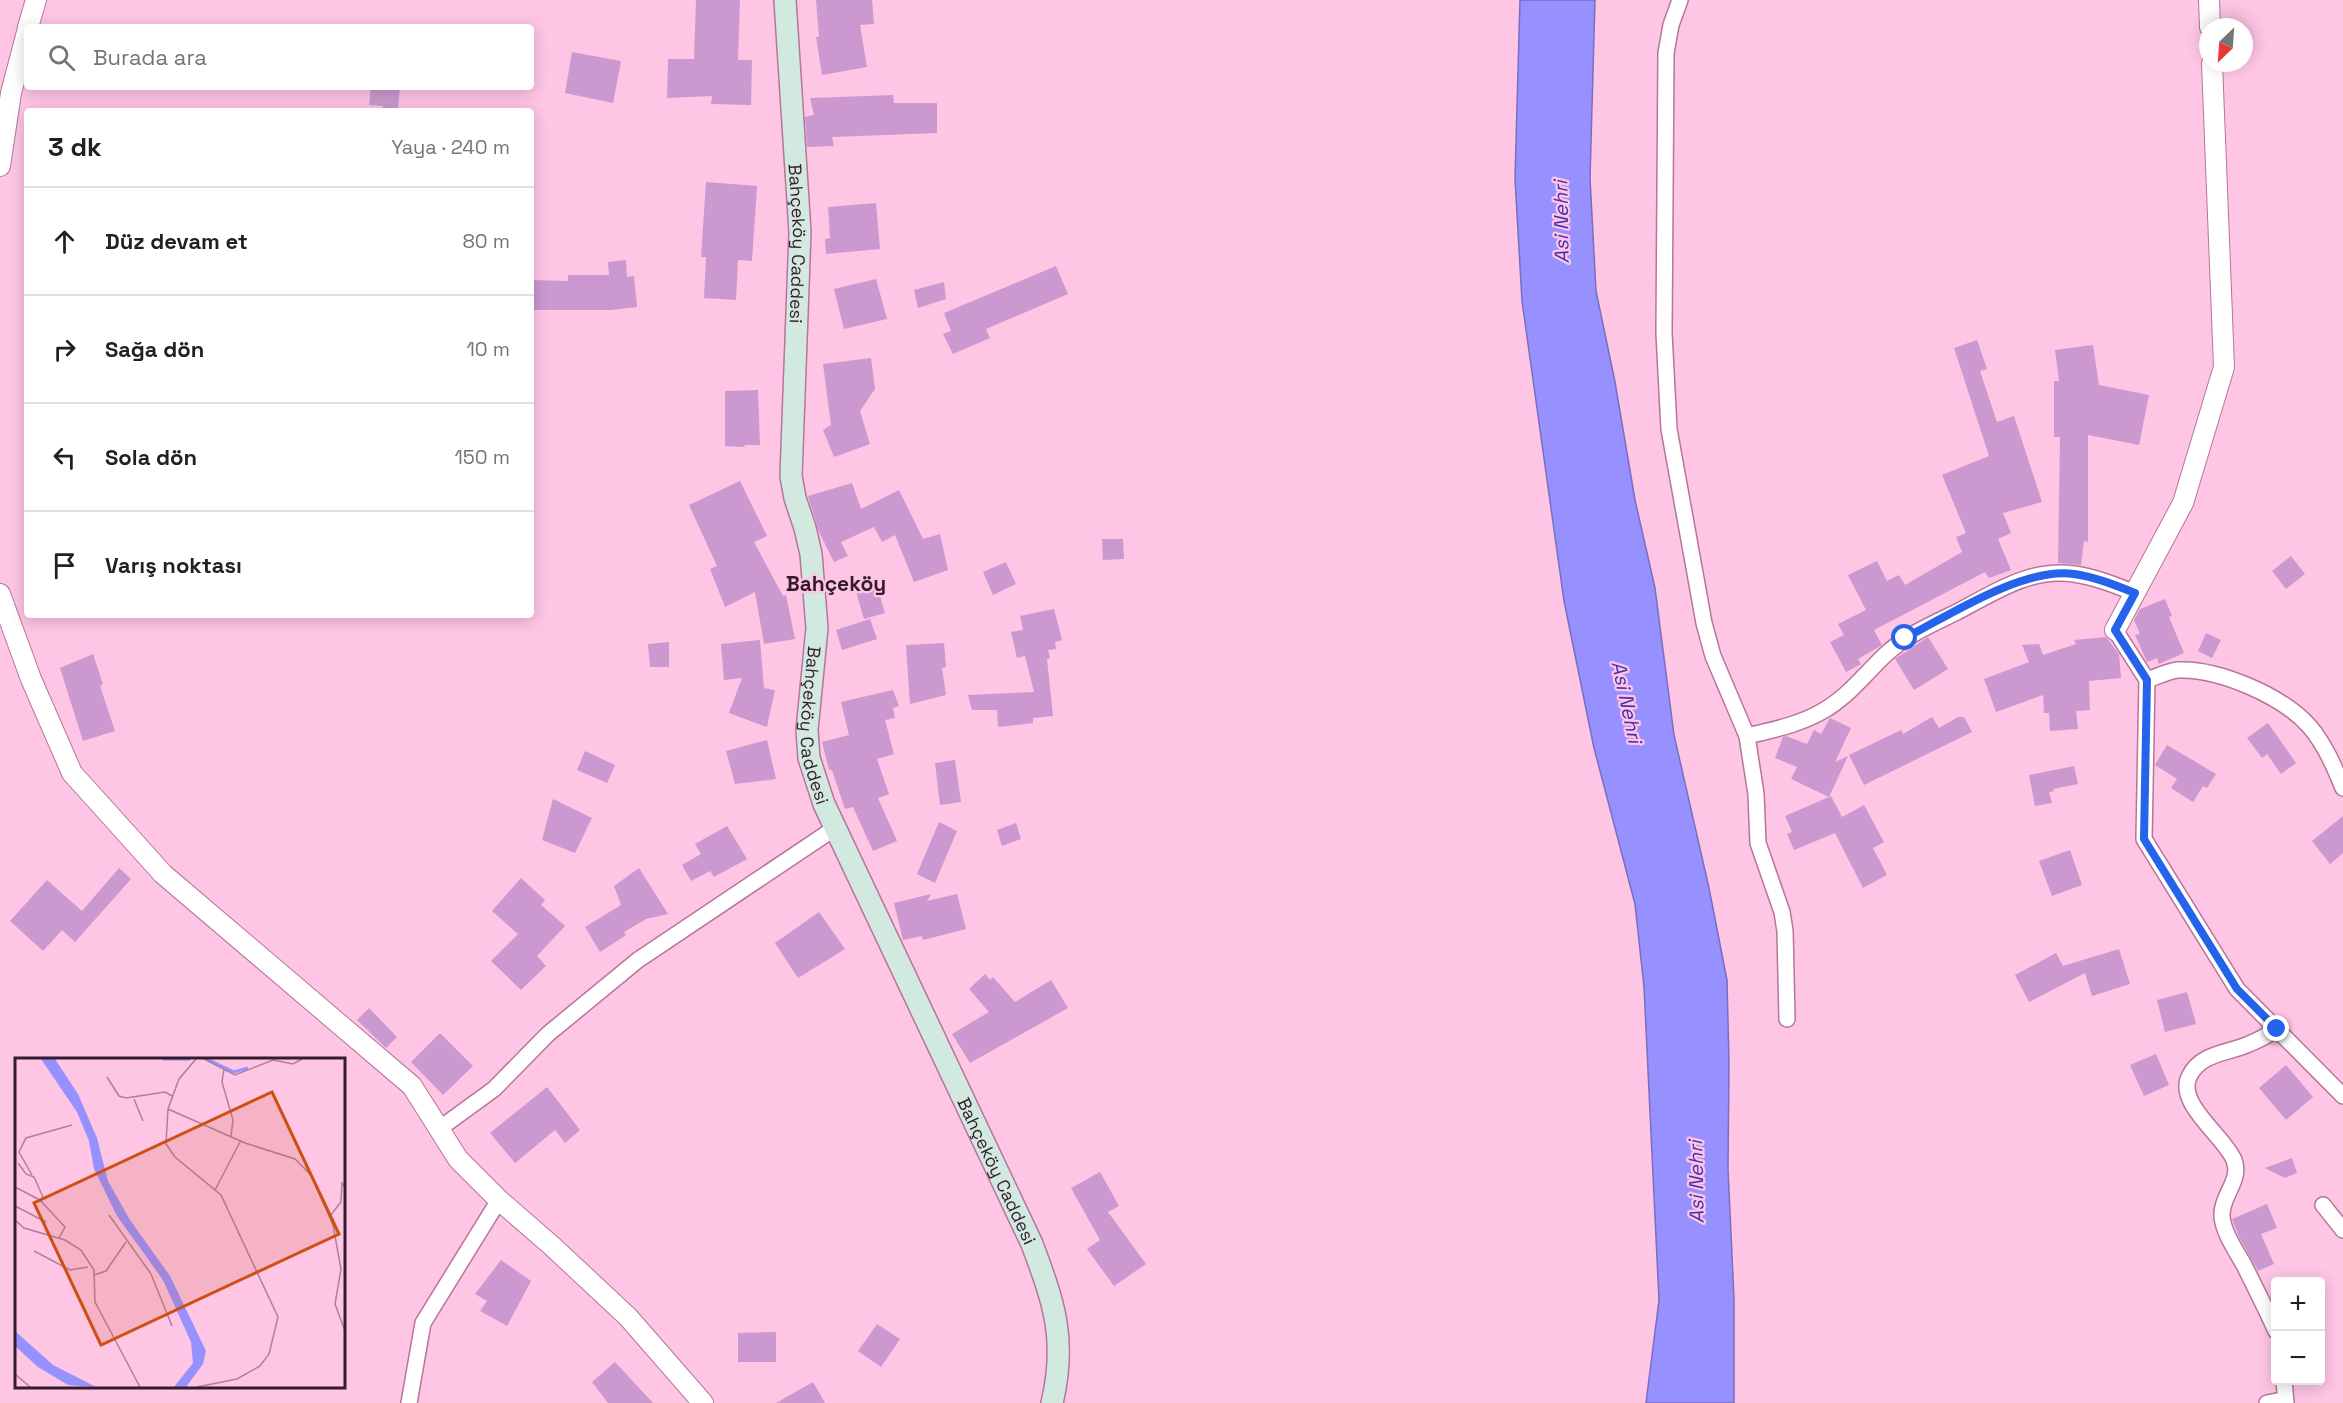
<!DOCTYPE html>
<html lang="tr">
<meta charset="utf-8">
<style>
body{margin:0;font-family:"Space Grotesk",sans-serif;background:#f2f2f2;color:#202124}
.controls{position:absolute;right:18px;bottom:18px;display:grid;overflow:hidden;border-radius:6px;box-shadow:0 3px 15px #0003}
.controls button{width:54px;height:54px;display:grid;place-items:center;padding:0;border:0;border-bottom:2px solid #e0e0e0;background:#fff;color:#202124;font:30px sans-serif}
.compass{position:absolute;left:2199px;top:18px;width:54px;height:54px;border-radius:50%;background:#fff;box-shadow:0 3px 15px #0003;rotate:205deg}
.stop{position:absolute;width:18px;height:18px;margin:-14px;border:4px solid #2563eb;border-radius:50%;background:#fff}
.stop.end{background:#2563eb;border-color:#fff;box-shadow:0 2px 6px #0008}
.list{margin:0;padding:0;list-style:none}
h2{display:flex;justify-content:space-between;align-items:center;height:78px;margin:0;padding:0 24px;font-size:26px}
h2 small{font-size:20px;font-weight:400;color:#757577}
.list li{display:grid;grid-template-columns:39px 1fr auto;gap:18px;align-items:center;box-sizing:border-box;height:108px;padding:0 24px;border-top:2px solid #e0e0e0}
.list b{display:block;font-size:22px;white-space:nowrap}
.list em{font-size:20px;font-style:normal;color:#757577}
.icon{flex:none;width:33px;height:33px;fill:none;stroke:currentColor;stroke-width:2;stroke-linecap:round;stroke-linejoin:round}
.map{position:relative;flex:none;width:2343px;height:1403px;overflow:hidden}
.search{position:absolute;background:#fff;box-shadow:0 3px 15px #0003;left:24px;top:24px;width:510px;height:66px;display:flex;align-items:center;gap:15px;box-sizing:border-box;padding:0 21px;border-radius:6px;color:#757577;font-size:22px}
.panel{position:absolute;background:#fff;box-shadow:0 3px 15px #0003;left:24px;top:108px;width:510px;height:510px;border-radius:6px}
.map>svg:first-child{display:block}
.water{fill:#9691ff;stroke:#796ebf;stroke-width:1.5}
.building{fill:#cb99d0}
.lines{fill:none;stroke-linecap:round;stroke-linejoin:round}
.minor-casing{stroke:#b6759b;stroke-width:18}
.tertiary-casing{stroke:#b6759b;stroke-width:22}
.secondary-casing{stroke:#b6759b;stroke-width:24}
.minor{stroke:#fff;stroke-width:15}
.tertiary{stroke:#fff;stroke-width:20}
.secondary{stroke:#d1e9df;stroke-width:21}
.route{stroke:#2563eb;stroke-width:8}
.labels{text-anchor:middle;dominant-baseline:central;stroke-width:4.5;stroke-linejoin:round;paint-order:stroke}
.street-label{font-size:18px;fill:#351c2b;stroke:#fec5e5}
.water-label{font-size:20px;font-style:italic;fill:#4931ae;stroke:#fec5e5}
.quarter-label{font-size:21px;font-weight:bold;fill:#351c2b;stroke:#fec5e5}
.inset-river{fill:none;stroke:#9691ff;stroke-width:3}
.inset-road{fill:none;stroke:#ae819b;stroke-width:1.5}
.view{fill:#cd5011;fill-opacity:0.15;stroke:#cd5011;stroke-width:3}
.inset-edge{fill:none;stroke:#351c2b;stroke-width:3}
</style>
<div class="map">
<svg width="2343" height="1403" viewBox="0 0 2343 1403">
<rect width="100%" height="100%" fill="#fec5e5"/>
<path class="water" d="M1520,0h75l-5,178 6,113 19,91 20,118 20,88 19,147 35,153 18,92 2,82 -1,107 6,130v104h-88l13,-103 -15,-313 -9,-83 -41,-156 -30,-147 -42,-300 -7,-122z"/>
<g class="building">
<path d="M696,0h44l-2,60h14l-1,45 -40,-1 1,-8 -45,2 1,-39h26z"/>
<path d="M816,0h56l2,24 -14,1 7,42 -45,8 -6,-38h3z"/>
<path d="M572,52l49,9 -8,42 -48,-10z"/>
<path d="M371,87h29l-2,24h-16l1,-5 -14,-1z"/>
<path d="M893,95l1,8h43v30l-105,4 2,9 -27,1 -2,-30 9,-2 -4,-17z"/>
<path d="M706,182l51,4 -5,75 -14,-1 -2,40 -32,-2 2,-41h-5z"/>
<path d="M876,203l4,46 -54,5 -1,-15 5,-1 -2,-31z"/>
<path d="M626,260l1,17 7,-1 3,31 -26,3h-80v-30l37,1v-6h41l-1,-13z"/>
<path d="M1056,266l12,28 -82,35 4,9 -37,16 -10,-20 8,-3 -7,-18z"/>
<path d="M876,279l11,40 -43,10 -10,-40z"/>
<path d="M944,282l2,17 -28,9 -4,-18z"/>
<path d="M1977,340l10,29 -7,2 17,51 17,-6 28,86 -39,11 8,20 -13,6 13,31 -22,8 -4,-6 -111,58 8,15 -24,14 3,5 -15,8 -16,-30 14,-7 -6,-11 28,-14 -18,-35 29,-14 10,20 12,-6 6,10 57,-33 -6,-15 10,-4 -24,-58 47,-19 -35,-108z"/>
<path d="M2093,345l6,40 50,10 -10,50 -51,-10v107l-4,-1 -3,24 -23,-2 2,-126h-6v-56h5l-4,-31z"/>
<path d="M871,358l4,31 -15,22 10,33 -36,13 -11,-27 8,-5 -8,-61z"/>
<path d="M758,390l2,55h-15l-1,2 -19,-1v-55z"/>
<path d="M740,481l27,55 -13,6 29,54 3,-1 9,44 -31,5 -9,-52 -30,15 -15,-38 7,-3 -28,-61z"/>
<path d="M852,483l9,26 38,-19 24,49 17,-5 8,36 -34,12 -19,-47 -13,7 -8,-15 -33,15 7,14 -14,6 -15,-30 -11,-36z"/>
<path d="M1102,539h21l1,20 -21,1z"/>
<path d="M2291,556l14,18 -19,15 -14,-18z"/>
<path d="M1006,562l10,22 -23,11 -10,-23z"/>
<path d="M876,583l9,30 -21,6 -9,-30z"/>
<path d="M2165,599l7,17 -3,1 15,36 -25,11 -2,-6 -10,4 -12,-27 5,-1 -6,-14 6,-11z"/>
<path d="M1054,609l8,31 -7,2 1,7 -8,1 2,8 -3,1 6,57 -20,2v5l-35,4 -1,-17h-25l-4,-15 66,-3 -9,-36 -8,2 -6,-26 12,-2 -3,-14z"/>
<path d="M870,619l7,20 -35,11 -6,-20z"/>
<path d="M2206,633l15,7 -9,18 -14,-7z"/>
<path d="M1928,637l20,32 -34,21 -19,-31z"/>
<path d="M2106,637l13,17 2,24 -32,3 1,29 -14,1 2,18 -28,2 -1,-18h-5l-1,-18 -47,17 -12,-33 45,-17 -7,-17 17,-1 4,11 33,-11 -2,-4z"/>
<path d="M760,640l4,48 11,2 -8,37 -38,-14 13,-35 -18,2 -3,-36z"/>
<path d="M669,642v25h-19l-2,-23z"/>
<path d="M944,643l2,24 -4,1 4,27 -36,9 -4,-59z"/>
<path d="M93,654l10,30 -3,2 15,45 -32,10 -23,-73z"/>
<path d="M893,690l6,16 -6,2 2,10 -10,2 9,34 -17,5 12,35 -11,4 19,43 -24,10 -20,-44 -8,2 -13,-39h-3l-7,-28 27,-7 -8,-33z"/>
<path d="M1932,717l7,11 19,-11h6l8,15 -108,53 -15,-30 52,-25 2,4z"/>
<path d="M1830,718l21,10 -16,34 13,-6 -19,41 2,-1 11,21 22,-12 20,37 -11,6 14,27 -24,13 -28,-55 -41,17 -7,-16 5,-2 -7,-16 44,-19 -38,-18 6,-12 -22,-9 8,-21 3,-1 21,8 7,-14 7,4z"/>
<path d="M2268,723l28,40 -15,11 -14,-20 -5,4 -15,-20z"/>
<path d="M767,740l9,39 -41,5 -9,-33z"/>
<path d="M2167,745l49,29 -9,14 -4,-2 -10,16 -22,-14 6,-9 -22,-14z"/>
<path d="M585,751l30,14 -8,18 -30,-13z"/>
<path d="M955,760l6,42 -21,3 -5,-42z"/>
<path d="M2074,766l4,18 -25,5 1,2 -5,1 3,11 -17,3 -6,-31z"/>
<path d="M553,799l39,19 -17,35 -33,-13z"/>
<path d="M2343,816v37l-13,11 -18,-23z"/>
<path d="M939,822l18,9 -22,52 -18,-9z"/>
<path d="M1016,823l5,16 -19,7 -5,-16z"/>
<path d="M727,826l20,33 -33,18 -4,-6 -19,10 -9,-16 19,-11 -6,-10z"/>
<path d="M2070,850l12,35 -30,11 -13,-35z"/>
<path d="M119,868l12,11 -56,63 -13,-12 -19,21 -33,-30 37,-41 35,31z"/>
<path d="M639,868l29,46 -22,5 -22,13 2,3 -26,17 -15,-25 36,-22 -7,-19z"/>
<path d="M521,878l24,22 -4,5 24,21 -28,30 9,10 -25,24 -30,-29 27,-27 -26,-23z"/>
<path d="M931,894l-4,7 30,-7 9,35 -43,11 -1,-4 -19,4 -9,-37z"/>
<path d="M819,912l26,37 -47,29 -23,-35z"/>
<path d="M2119,949l11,35 -38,12 -7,-23 -56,29 -14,-27 41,-22 7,13z"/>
<path d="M985,974l5,6 3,-3 22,25 36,-22 17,28 -98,55 -18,-29 37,-22 -20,-23z"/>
<path d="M2187,992l9,32 -31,8 -8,-32z"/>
<path d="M369,1008l28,29 -11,11 -29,-28z"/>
<path d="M440,1033l33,33 -30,29 -32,-33z"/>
<path d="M2156,1054l13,31 -25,11 -14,-31z"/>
<path d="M2286,1065l27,32 -27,23 -27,-32z"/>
<path d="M547,1087l33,43 -15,13 -10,-13 -40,33 -25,-30z"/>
<path d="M2292,1158l5,15 -12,5 -20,-10z"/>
<path d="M1100,1172l19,34 -11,6 38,52 -32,22 -27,-37 13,-9 -29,-52z"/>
<path d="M2267,1204l10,24 -16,6 13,30 -16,7 -19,-34 -7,-18z"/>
<path d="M501,1260l30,21 -24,45 -27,-15 7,-10 -12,-7z"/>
<path d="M877,1324l23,15 -19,28 -23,-16z"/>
<path d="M776,1332v30h-38v-29z"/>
<path d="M615,1362l38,41h-45l-16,-21z"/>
<path d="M813,1382l12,21h-49z"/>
</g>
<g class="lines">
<defs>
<g id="minor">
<path d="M1680,0l-9,25 -5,28 -2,280 5,96 35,194 9,33 34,80 9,58 2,49 24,69 3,19 2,88"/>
<path d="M2115,630l32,50 -3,159 93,150 106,107"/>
<path d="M2147,680c9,-3 21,-9 31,-10 40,-2 105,26 132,57 15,18 24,39 33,61"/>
<path d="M1747,736c25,-6 51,-11 74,-24 26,-14 43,-37 64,-57 20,-19 45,-30 70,-42 37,-19 75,-46 119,-39 21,3 41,11 61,19"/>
<path d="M439,1129l55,-40 54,-55 90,-74 197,-132"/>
<path d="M2323,1205l20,25"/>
<path d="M2276,1331c-10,-22 -21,-44 -32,-66 -8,-14 -21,-33 -22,-49 -1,-21 20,-35 12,-56 -10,-24 -60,-58 -44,-85 11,-22 39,-22 59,-31 10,-4 19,-9 28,-15"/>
<path d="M2284,1380l2,23"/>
<path d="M409,1403l14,-80 76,-123"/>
<path d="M2267,1403l10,-2 6,2"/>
</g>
<g id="tertiary">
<path d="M2209,0l1,27"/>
<path d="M28,27l8,-27"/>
<path d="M0,166l11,-73 16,-61"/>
<path d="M0,594l31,85 41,94 91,101 249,212 46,73 41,41 53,46 76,71 75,86"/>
<path d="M2115,630l68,-127 41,-136 -12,-304"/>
</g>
<g id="secondary">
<path id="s1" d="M785,0l15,232 -9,244 4,22 10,30 6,26 6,74 -10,102 2,28 15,46 208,440c22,59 35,95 20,159"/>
</g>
</defs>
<use href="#minor" class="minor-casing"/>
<use href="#tertiary" class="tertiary-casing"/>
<use href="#secondary" class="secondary-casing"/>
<use href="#minor" class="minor"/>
<use href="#tertiary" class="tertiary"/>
<use href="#secondary" class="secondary"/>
</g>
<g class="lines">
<path class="route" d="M1905,638c45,-23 118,-71 169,-64 21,3 41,11 61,19l-20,37 32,50 -3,159 93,150 40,40"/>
</g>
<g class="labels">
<g class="street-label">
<text stroke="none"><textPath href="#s1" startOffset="244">Bahçeköy Caddesi</textPath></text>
<text stroke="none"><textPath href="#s1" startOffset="730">Bahçeköy Caddesi</textPath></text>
<text stroke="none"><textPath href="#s1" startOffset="1216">Bahçeköy Caddesi</textPath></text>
</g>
<g class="water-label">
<text transform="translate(1561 222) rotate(-91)">Asi Nehri</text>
<text transform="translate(1627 702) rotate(78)">Asi Nehri</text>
<text transform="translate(1696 1182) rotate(-91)">Asi Nehri</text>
</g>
<g class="quarter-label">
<text x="836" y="583">Bahçeköy</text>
</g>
</g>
<g transform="translate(15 1058)">
<rect width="330" height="330" fill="#fec5e5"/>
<path d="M26,1h14l23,35 19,44 11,43 22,39 40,56 36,75 -3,13 -17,23h-12l19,-24 -2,-21 -28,-62 -46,-64 -23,-47 -5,-28 -12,-29zM0,273l38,34 43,22 -28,-2 -30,-18 -23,-21z" fill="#9691ff"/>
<path class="inset-river" d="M148,1h27M192,1l27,13 14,-4"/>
<path class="inset-road" d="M181,1l-17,20 -11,30 -2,35 9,13 46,38 57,122 -9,37 -9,12 -23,13 -40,8M189,1l31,16 38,-15 20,4 9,-5M209,11l-2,13 11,38 -2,16M92,19l12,19 7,2 39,-6 7,4M119,41l9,22M153,51l77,34 50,16 16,16 22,50 8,44 -6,35 10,27M17,117l-13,-23 7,-14 46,-13M0,129l25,13 3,-3 -9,-20 -8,-3 -8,-11M200,132l26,-50M25,142l25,27 -6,11M0,148l31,16M94,157l42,59 21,52M315,158l11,-14 1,-19 3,4M0,162l9,8 41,12 16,10 13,20 1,32 45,85M19,193l36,19 18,-3M79,217l12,-4 20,-29M0,316l15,13"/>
<path class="view" d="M257,34l67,142 -238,111 -67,-142z"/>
<rect width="330" height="330" class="inset-edge"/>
</g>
</svg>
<div class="controls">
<button>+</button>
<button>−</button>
</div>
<svg class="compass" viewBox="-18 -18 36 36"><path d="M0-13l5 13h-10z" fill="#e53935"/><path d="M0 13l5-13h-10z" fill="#757577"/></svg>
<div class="stop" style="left:1905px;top:638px"></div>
<div class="stop end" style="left:2277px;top:1029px"></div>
<div class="search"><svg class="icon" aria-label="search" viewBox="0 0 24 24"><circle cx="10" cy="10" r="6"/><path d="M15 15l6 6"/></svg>Burada ara</div>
<section class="panel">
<h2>3 dk<small>Yaya · 240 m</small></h2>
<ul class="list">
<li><svg class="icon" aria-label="ahead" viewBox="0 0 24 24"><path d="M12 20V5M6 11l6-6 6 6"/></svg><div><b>Düz devam et</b></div><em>80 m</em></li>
<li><svg class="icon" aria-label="right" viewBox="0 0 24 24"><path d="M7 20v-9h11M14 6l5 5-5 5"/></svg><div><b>Sağa dön</b></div><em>10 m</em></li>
<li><svg class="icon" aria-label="left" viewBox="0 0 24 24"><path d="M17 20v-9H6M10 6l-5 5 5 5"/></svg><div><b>Sola dön</b></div><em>150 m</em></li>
<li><svg class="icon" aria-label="arrive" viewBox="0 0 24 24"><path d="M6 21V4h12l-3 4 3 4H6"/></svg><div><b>Varış noktası</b></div></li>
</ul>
</section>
</div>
